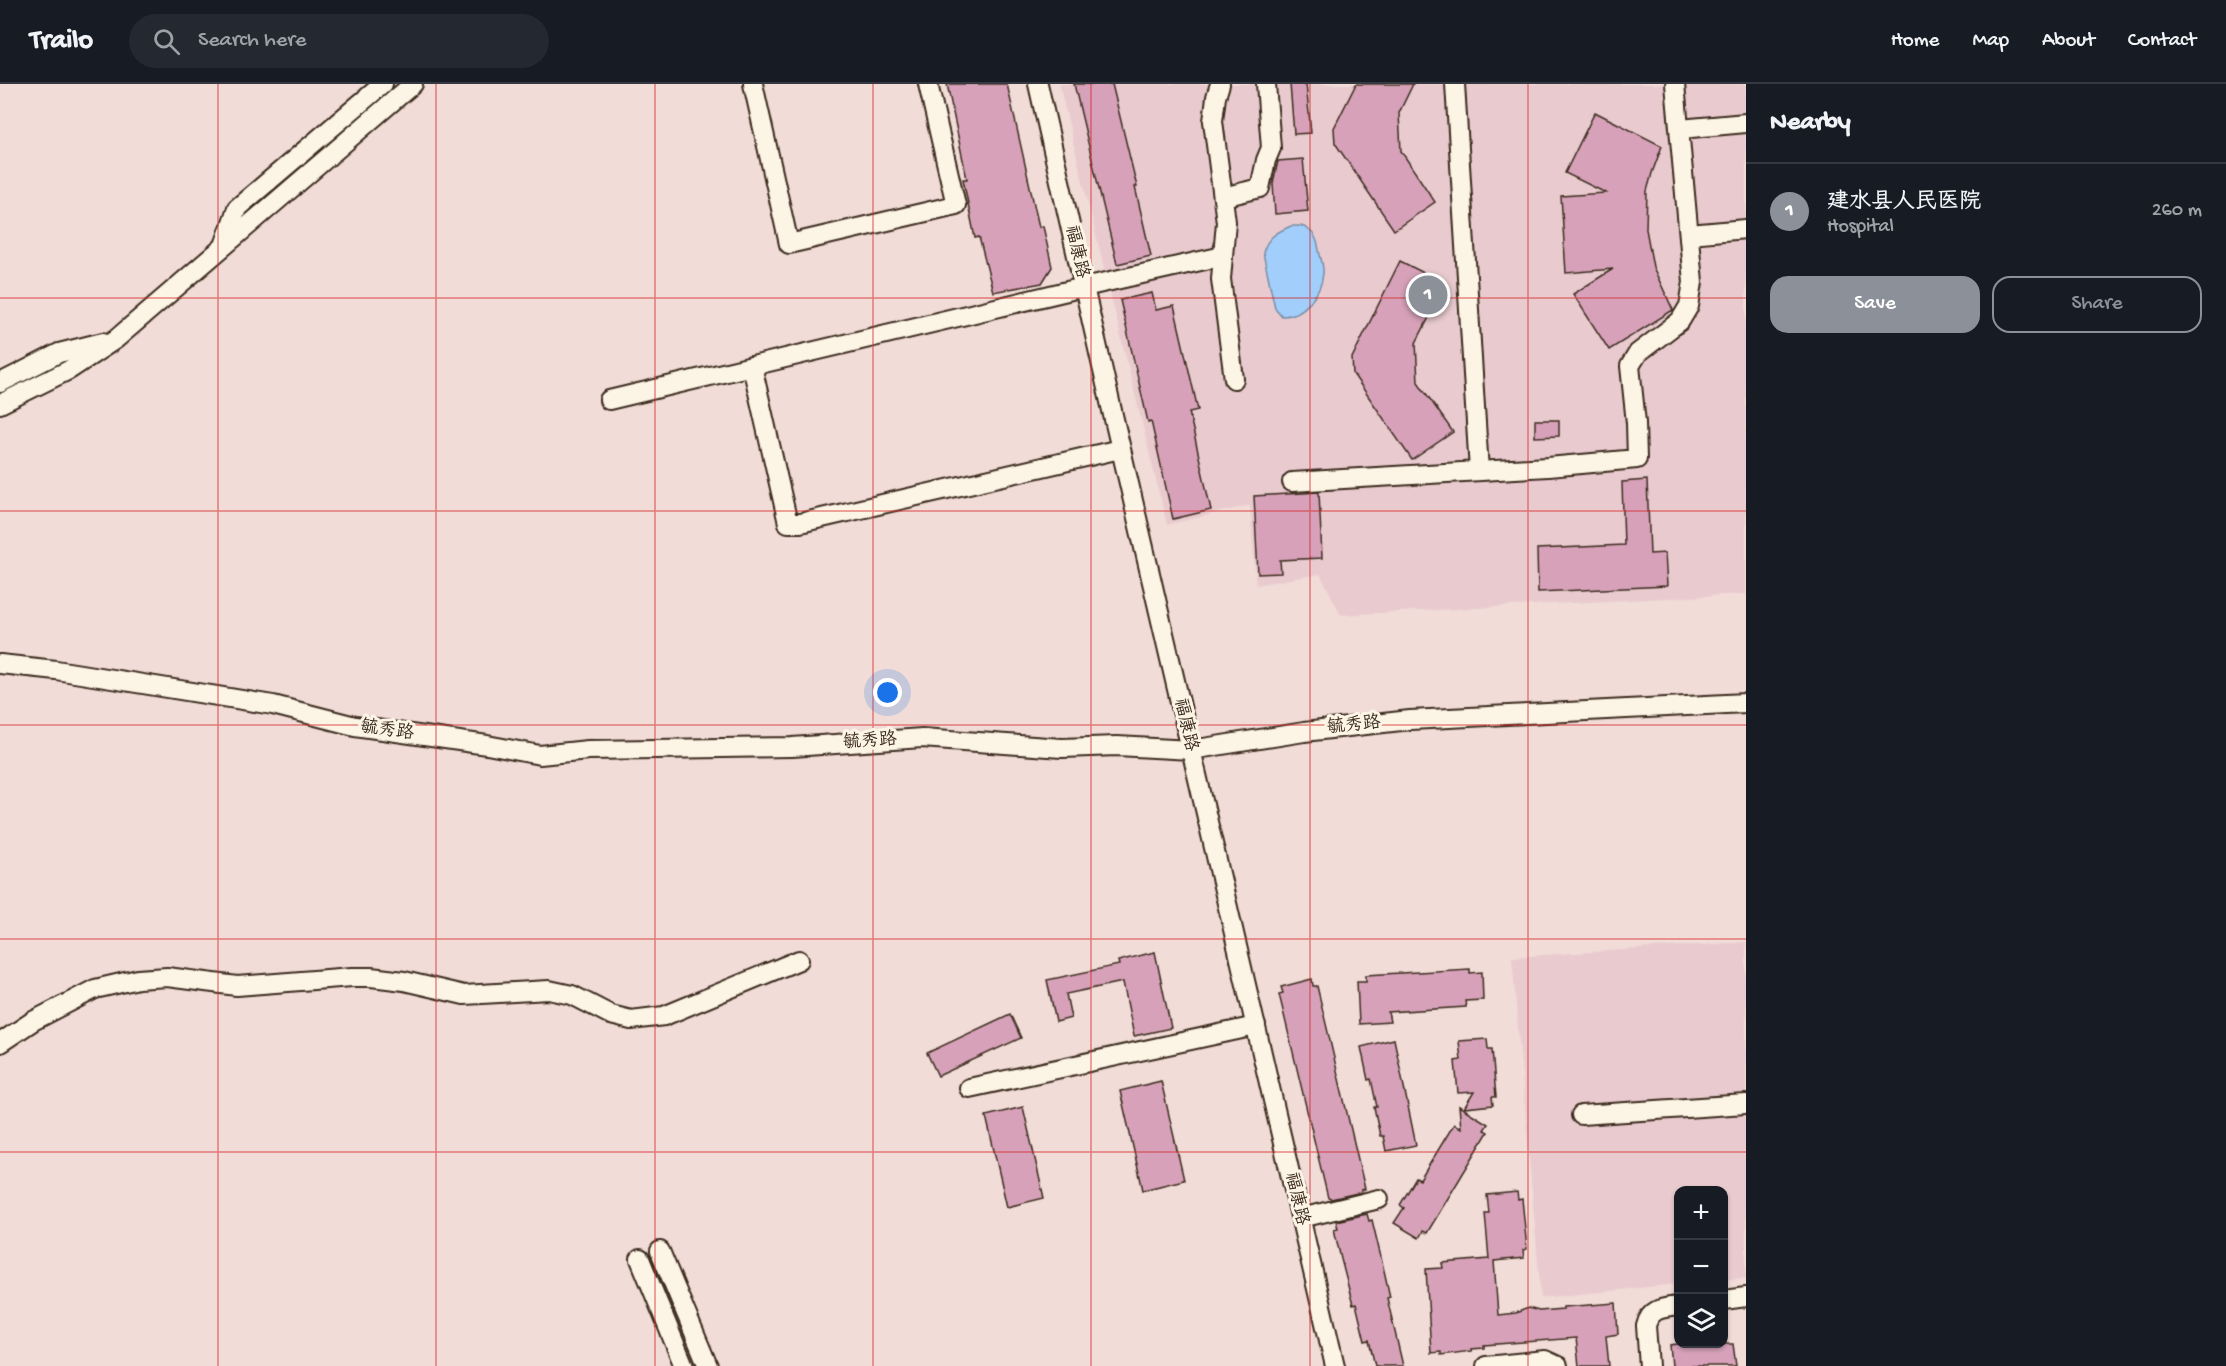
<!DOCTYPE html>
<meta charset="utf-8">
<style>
body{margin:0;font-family:"Gochi Hand","LXGW WenKai TC",sans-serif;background:#242831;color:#f1f3f6}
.controls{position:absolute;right:18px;bottom:18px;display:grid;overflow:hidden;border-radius:12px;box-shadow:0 2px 4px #0004}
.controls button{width:54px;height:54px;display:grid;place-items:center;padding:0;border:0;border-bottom:2px solid #363941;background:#171b24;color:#f1f3f6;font:30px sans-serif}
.you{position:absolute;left:888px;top:609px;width:21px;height:21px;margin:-15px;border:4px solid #fff;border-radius:50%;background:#1a73e8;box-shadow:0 0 0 9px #1a73e833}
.badge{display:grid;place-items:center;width:39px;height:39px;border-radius:50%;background:#8c9099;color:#fff;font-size:20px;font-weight:700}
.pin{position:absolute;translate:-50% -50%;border:3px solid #fff;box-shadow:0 2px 6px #0006}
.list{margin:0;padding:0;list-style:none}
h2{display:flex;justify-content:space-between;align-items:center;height:78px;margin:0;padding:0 24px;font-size:26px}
h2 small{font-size:20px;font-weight:400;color:#9ea1a6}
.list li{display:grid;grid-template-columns:39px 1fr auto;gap:18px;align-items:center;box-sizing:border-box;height:96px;padding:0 24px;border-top:2px solid #363941}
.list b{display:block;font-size:22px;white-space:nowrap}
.list p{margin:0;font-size:20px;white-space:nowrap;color:#9ea1a6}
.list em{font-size:20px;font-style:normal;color:#9ea1a6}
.actions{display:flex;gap:12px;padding:18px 24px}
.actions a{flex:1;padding:14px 0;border:2px solid #8c9099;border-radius:18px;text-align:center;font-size:21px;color:#8c9099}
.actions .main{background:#8c9099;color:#fff}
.icon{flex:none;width:33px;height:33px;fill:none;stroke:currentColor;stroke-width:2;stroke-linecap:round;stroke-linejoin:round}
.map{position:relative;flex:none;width:1746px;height:1282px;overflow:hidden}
header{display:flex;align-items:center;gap:36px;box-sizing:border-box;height:84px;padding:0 30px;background:#171b24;border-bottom:2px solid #363941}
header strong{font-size:28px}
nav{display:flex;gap:33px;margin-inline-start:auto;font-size:21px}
.search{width:420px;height:54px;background:#242831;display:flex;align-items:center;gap:15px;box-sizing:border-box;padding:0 21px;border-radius:33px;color:#9ea1a6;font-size:22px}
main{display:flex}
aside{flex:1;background:#171b24}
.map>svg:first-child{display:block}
.built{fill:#e9cbcf}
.water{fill:#a1cefb;stroke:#788ca3;stroke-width:1.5}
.building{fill:#d7a2b9;stroke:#3b2a1e;stroke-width:1.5}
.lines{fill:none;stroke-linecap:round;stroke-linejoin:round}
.minor-casing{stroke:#3b2a1e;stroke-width:22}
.minor{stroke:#fcf5e5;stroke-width:18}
.grid{fill:none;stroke:#d62828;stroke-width:1.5;stroke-opacity:0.55}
.labels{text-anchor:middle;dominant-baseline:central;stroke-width:6;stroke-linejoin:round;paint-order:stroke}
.street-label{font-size:18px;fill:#3b2a1e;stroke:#fcf5e5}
</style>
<header>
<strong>Trailo</strong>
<div class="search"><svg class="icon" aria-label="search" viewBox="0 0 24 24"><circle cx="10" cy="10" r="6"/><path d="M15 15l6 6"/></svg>Search here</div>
<nav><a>Home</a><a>Map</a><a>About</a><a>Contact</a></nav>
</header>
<main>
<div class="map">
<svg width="1746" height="1282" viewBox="0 0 1746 1282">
<rect width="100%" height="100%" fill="#f1dcd8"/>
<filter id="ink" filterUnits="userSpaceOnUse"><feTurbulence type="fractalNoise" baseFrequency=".0167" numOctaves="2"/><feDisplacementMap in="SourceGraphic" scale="12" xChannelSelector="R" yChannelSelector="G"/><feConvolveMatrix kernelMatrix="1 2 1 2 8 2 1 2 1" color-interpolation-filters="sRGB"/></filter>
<g filter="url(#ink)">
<g class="built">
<path d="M1059,0h687v510l-405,21 -21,-41 -64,11 -6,-80 -83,20z"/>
<path d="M1746,858v336l-22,2v-90h-46v94l-137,14 -29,-341z"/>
</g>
<path class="water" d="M1291,142c6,0 13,-1 18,4 6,4 9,13 10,20 1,7 5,16 4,23 -1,20 -20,44 -41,43l-7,-8 -12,-55c4,-16 14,-21 28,-27z"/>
<g class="building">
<path d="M947,0h60l32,143 4,-1 9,41 -10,16 -49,9 -14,-55 -4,1 -12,-59h4z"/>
<path d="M1074,0h38l25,103h-2l16,69 -34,8z"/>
<path d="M1290,0h16l5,49 -17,1z"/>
<path d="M1356,0h57l-14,29 2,38 34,51 -41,28 -59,-87 -1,-15z"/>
<path d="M1595,28l67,34 -10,27 -5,18 -1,38 7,38 20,43 -64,40 -36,-56 40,-25 -47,4 -5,-77 45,-3 -41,-20z"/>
<path d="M1303,75l5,52 -33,3 -2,-31 5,-22z"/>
<path d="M1400,177l46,23 -30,59 2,39 35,50 -41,28 -59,-86 -1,-16z"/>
<path d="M1152,209l4,17 18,-4 24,104 -9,2 22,98 -38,9 -22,-98 -3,1 -28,-122z"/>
<path d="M1535,336h24v16l-24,1z"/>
<path d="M1647,396l3,74 15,-1 2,33 -129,6 -1,-43 87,-4 -2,-63z"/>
<path d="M1319,408l3,66 -42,2 1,13 -23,1 -4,-78z"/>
<path d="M1155,868l16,76 -37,8 -11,-54 -57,12 5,24 -15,4 -9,-42 72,-15 -1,-4z"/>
<path d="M1470,885v4l12,-1 1,28 -18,1 1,6 -78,5 2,10 -31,2 -2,-43h9v-6z"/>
<path d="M1312,895l1,7h4l48,203 -4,1 1,2 -31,7 -3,-1 -49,-204 4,-1 -2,-6z"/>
<path d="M1010,930l11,24 -83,38 -11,-23z"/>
<path d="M1394,955l22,106 -30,6 -3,-15h-3l-6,-29h3l-6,-28 -3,1 -7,-33z"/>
<path d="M1487,955l1,10h4l4,48h-4l1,8 -29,3 10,-16 -16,1 -3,-32 6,-1 -2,-19z"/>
<path d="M1161,997l23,99 -41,10 -23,-99z"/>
<path d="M1459,1022l29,18 -4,6 4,2 -61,101 -4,-2 -4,7 -25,-15 10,-15 -4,-3 16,-27 4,2 34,-56 7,4z"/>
<path d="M1023,1023l21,91 -37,9 -21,-91z"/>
<path d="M1517,1108l1,8 4,-1 5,50 -4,1 1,8 -30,3 4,54 18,-2 12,-5 11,3 24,-2v-2l53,-4 2,31 -12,2 3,30h-30l-3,-28 -92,7v3l-13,1 1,2 -31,4v-3l-10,1 -5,-84 17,-1 -1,-5 47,-4 -4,-46h4l-2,-18z"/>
<path d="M1367,1130l2,7 3,-1 11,46 7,31 -3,1 16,68h-28l-6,-26 -4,1 -9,-37 -3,1 -12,-46 -7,-30 4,-1 -2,-7z"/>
<path d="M1677,1260h56l3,22h-64l-2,-21z"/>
</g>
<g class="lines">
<defs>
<g id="minor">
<path d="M753,0l36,160 167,-39 -28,-121"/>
<path d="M1038,0l75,331 222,951"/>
<path d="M1220,0l-4,13 -3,24 13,101 -5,57 13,100"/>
<path d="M1455,0l24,387"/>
<path d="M1680,45l66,-6"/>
<path d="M1223,113l37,-9 6,-28 5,-12 -5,-64"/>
<path d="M1689,150l57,-5"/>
<path d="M225,159l12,-35 146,-124"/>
<path d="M752,282l36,157h12l320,-74"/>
<path d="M0,299l59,-30 44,-11"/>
<path d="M609,316l475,-113 139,-31"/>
<path d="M0,320l69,-34 47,-31 297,-255"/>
<path d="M1292,398l256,-15 89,-8 -1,-36 -6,-57 8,-13 42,-32 9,-15 4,-24 -18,-198"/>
<path d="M0,580l56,6 217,35 82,21 132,19 53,10 48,-5 204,-3 130,-9 140,10 55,-2 74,4 113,-18 106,-12 336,-17"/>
<path d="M0,959l33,-22 62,-32 43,-10 29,-2 70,9 115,-9h19l33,4 60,14 85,-5 23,5 39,20 20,5 33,-4 135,-56"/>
<path d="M969,1004l287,-62"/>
<path d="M1581,1031l165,-11"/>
<path d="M1301,1134l78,-19"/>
<path d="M660,1167l48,115"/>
<path d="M640,1175l44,107"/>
<path d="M1724,1216l22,-3"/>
<path d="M1486,1282l59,-6 13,6"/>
<path d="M1649,1282l-3,-40c4,-18 17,-18 32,-20"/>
</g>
</defs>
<use href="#minor" class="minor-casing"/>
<use href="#minor" class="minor"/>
</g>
</g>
<path class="grid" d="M218,0v1282M436,0v1282M655,0v1282M873,0v1282M1091,0v1282M1310,0v1282M1528,0v1282M0,214h1746M0,427h1746M0,641h1746M0,855h1746M0,1068h1746"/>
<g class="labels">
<g class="street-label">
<text transform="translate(1076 168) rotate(77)">福康路</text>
<text transform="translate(1185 641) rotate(77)">福康路</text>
<text transform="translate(1354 642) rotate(-6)">毓秀路</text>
<text transform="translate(387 647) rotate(8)">毓秀路</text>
<text transform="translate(870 658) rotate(-4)">毓秀路</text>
<text transform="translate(1296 1115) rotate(77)">福康路</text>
</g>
</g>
</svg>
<div class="controls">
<button>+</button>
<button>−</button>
<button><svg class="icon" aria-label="layers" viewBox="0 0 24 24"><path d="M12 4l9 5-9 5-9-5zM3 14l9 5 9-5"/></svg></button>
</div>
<div class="you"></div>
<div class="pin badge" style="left:1428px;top:211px">1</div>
</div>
<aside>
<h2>Nearby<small></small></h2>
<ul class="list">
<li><span class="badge">1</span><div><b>建水县人民医院</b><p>Hospital</p></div><em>260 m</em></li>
</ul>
<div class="actions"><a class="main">Save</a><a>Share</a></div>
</aside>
</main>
